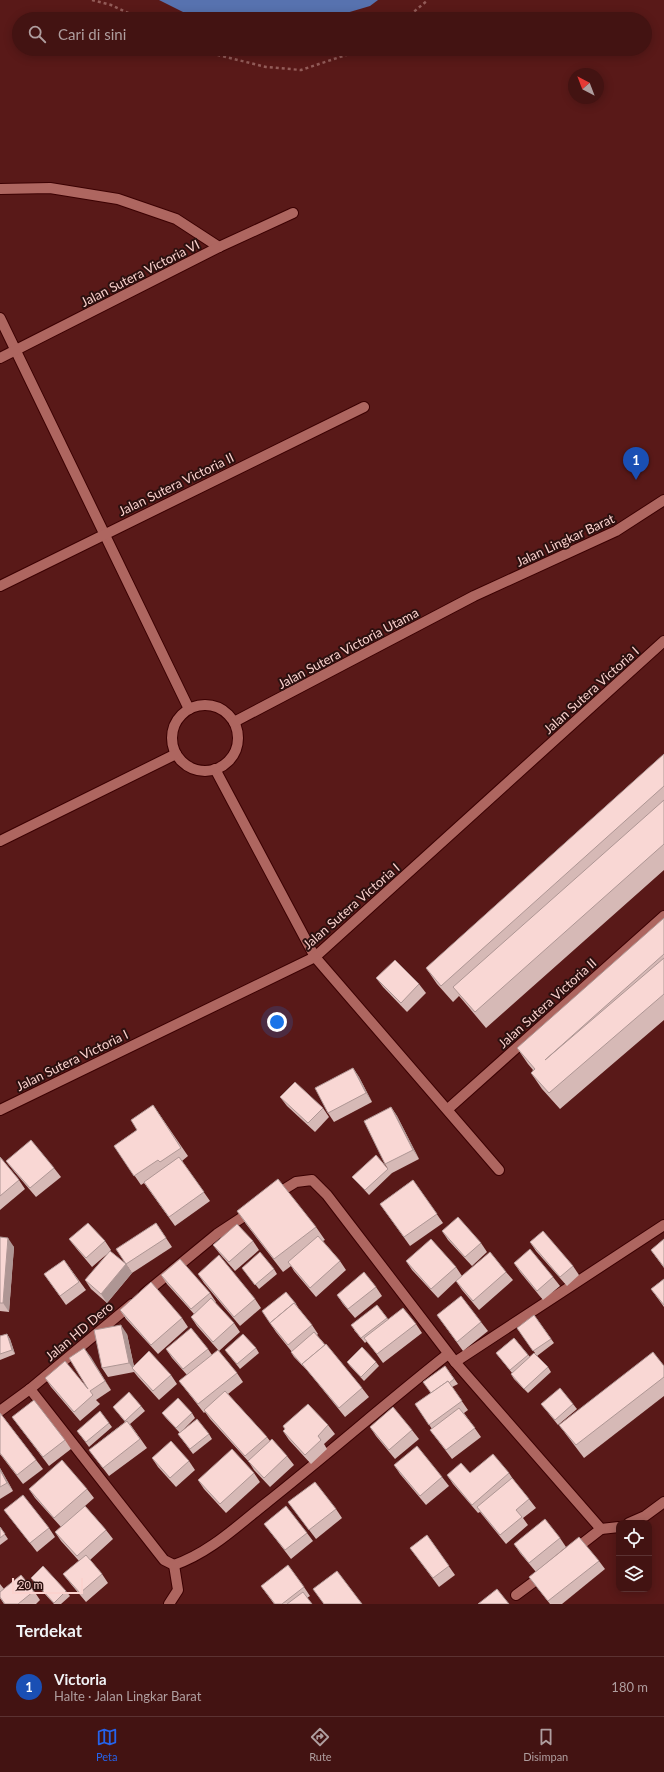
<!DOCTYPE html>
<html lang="id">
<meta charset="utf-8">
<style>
body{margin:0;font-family:Lato,sans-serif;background:#4d2020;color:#f1f3f6}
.controls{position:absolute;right:12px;bottom:12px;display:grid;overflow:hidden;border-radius:8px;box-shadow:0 2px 10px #0003}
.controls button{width:36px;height:36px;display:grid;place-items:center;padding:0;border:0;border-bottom:1px solid #5b3232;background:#431312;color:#f1f3f6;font:20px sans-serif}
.compass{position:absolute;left:568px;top:68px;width:36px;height:36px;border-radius:50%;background:#431312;box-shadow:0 2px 10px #0003;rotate:318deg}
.scale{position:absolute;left:12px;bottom:10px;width:71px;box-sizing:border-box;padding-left:4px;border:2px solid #fbd2ce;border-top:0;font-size:11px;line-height:14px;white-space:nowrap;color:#fbd2ce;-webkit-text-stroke:3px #2c100f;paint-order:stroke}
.you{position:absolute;left:277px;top:1022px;width:14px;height:14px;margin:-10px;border:3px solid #fff;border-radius:50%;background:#1a73e8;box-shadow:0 0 0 6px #1a73e833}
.badge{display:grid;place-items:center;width:26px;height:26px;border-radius:50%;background:#2563eb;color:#fff;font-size:13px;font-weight:700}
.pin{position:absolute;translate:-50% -33px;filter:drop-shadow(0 1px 2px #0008)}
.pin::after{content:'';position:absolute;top:21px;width:14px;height:12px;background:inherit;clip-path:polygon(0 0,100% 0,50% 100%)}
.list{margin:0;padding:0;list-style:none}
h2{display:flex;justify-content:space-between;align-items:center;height:52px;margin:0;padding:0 16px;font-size:17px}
h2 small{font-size:13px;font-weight:400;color:#af9e9f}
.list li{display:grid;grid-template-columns:26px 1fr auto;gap:12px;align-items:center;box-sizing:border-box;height:60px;padding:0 16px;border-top:1px solid #5b3232}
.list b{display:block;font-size:15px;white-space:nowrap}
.list p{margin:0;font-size:13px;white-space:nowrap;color:#af9e9f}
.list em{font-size:13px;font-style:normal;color:#af9e9f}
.icon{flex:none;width:22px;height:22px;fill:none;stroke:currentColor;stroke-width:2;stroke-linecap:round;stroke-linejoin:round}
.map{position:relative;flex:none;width:664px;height:1604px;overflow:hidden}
.search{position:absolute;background:#431312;box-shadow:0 2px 10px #0003;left:12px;right:12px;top:12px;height:44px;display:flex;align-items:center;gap:10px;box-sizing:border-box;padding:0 14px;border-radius:22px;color:#af9e9f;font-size:15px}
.sheet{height:112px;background:#431312}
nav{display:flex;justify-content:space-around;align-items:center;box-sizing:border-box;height:56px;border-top:1px solid #5b3232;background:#431312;font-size:11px;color:#af9e9f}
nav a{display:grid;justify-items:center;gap:2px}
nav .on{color:#2563eb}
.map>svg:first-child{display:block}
.water{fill:#5772af}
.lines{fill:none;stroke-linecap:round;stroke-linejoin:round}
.minor-casing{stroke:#3b0002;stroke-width:12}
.path{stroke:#935c59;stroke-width:2.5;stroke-dasharray:3 3;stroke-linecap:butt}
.minor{stroke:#ae6660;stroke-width:10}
.wall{fill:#d6b9b6}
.shaded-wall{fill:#ae9694}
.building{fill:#f9d7d4;stroke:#ae9694}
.labels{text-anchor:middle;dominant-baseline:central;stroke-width:4;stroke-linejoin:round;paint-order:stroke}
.street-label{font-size:13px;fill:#fbd2ce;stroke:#2c100f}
</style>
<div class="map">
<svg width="664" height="1604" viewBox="0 0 664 1604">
<rect width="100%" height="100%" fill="#591918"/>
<path class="water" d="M159,0h219l-8,6 -44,13h-129z"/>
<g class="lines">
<defs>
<g id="minor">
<path d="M0,189l50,-1 68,11 58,20 43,28"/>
<path d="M0,318l189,391"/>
<path d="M0,358l219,-111 74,-34"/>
<path d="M0,586l364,-179"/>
<circle cx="205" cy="738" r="33"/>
<path d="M234,722l240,-126 142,-65 48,-31"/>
<path d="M215,769l100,188 184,213"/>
<path d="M0,841l176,-87"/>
<path d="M448,1109l216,-193"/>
<path d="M0,1110l315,-153 349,-316"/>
<path d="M275,1195l21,-13 16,-2 15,15 128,167 146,167 18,-2"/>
<path d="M144,1294l73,-60 35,-23"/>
<path d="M455,1362l209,-137"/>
<path d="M30,1389l134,171 10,5c35,-12 62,-38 91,-61 62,-49 121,-101 183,-150"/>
<path d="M0,1411l30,-22 102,-85"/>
<path d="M629,1523l16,-7 19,-14"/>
<path d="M574,1550l27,-21"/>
<path d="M516,1595l27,-20"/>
<path d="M169,1604l9,-14 -4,-25"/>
</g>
</defs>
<use href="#minor" class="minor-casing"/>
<g class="path">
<path d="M92,0l19,5 30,14"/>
<path d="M405,19l23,-19"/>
<path d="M194,49l72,18 35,3 51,-17 6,-4"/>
</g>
<use href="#minor" class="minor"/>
</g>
<g class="wall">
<path d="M664,754v116l-178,158 -21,-25 -6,-7 -6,6 -16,-18 -11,-16z"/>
<path d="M664,918v102l-104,89 -18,-20 -11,-16 2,-3 -5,-6 -11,-16z"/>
<path d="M376,978l43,6 7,9 -19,19 -24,-25z"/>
<path d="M353,1068l6,9 13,25 -38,20 -6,-9z"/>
<path d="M280,1097l43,11 6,9 -14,15 -28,-26z"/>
<path d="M153,1105l35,51 -6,5 28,40 -35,25 -31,-43 -3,2 -27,-39 23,-16z"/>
<path d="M391,1107l6,9 22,43 -27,14 -23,22 -13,-14 -4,-4 36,-8 -3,-5z"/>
<path d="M0,1157l19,23 6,9 -25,21z"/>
<path d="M6,1161l48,7 7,9 -25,20 -23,-27z"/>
<path d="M413,1180l30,43 -33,23 -30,-42z"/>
<path d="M237,1211l79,16 9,13 -2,1 17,20 6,9 -30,27 -22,-26 -3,-5 -8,6 -37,-48z"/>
<path d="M156,1223l16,24 -40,26 -6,-9z"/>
<path d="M442,1231l39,12 6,9 -15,14 -24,-26z"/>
<path d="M0,1237l14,10 -5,65 -9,-1z"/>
<path d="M69,1239l36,2 6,9 -1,1 16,13 6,9 -25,30 -16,-14 -6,-9 22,-26 -15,13 -16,-19z"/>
<path d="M664,1239v29l-13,-18z"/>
<path d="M253,1241l6,9 -24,21 -15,-17 -7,-9z"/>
<path d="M530,1242l43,24 6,9 -12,11 -31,-35z"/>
<path d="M64,1260l22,30 -20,15 -22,-31z"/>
<path d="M406,1261l50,6 6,9 44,-4 7,8 -34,30 -17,-20 -6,-9 -18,17 -26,-28z"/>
<path d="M514,1263l39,14 7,9 -17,14 -23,-28z"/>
<path d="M242,1268l32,1 3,5 -18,15z"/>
<path d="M198,1274l57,25 6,9 -21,18 -36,-43z"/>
<path d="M161,1275l49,18 6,9 -1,1 19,20 6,9 -21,19 -22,-25 -6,-9 3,-3 -27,-30z"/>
<path d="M664,1279v28l-13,-18z"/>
<path d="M376,1287l6,9 -27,22 -12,-14 -6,-9z"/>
<path d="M296,1304l3,5 13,16 6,9 -1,1 45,53 7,9 -24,20 -38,-47 -13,-13 -3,-5h1l-16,-20 -6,-9z"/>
<path d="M377,1305l11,14 28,5 6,9 -39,30 -16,-22 -2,2 -11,-13z"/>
<path d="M120,1310l62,8 6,9 -30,27 -32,-35z"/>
<path d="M437,1315l44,7 7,9 -25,20z"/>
<path d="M534,1315l20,28 -17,13 11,11 3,5 -23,21 -14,-14 -3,-5 1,-1 -16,-20 18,-15 16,19 5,-4 -18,-25z"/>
<path d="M7,1334l3,5 5,15 -15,6v-24z"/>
<path d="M127,1334l7,32 37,9 6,9 -18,16 -21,-23 -4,-5 -26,5 -6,-9z"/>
<path d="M84,1348l27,42 -15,10 4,4 -20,17 -29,-34 -6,-9 43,11z"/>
<path d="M256,1348l3,5 -19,16 -15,-19z"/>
<path d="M166,1349h42l4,6 25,18 6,9 -15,12 39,43 3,4 17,15 7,9 -24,22 -16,-17 -5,-8 -39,-43 -5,-7 -1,1 -18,-23 -7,-9 8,-6 -15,-17z"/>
<path d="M347,1362h29l3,4 -15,15 -14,-15z"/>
<path d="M445,1366l13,18 -6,3 16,23 -4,3 17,24 -29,22 -22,-29 2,-1 -17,-25 16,-11z"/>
<path d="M664,1366v30l-80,62 -25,-33z"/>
<path d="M541,1404h32l4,5 -19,16z"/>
<path d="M141,1406l4,5 -15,13 17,24 -38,28 -20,-26 36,-28 -12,-15z"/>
<path d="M0,1413l43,56 -20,15 -23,-30z"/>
<path d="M162,1413h30l3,5 -15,15 -14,-15z"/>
<path d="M12,1417l53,23 6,9 -22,17z"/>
<path d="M109,1423l3,4 -23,20 -12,-16z"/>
<path d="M328,1425l7,9 -11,10 3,5 -16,15 -22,-24 -6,-9 2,-2 -2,-3z"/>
<path d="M370,1427l42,3 7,9 -24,20 -19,-23z"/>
<path d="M178,1434h31l3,5 -19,15z"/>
<path d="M152,1458l37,3 6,9 -19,17 -18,-20z"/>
<path d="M394,1465l48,12 7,9 -23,19 -26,-31z"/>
<path d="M0,1468l13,23 -13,8z"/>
<path d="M254,1473l6,9 -34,31 -22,-24 -6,-9z"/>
<path d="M470,1473h39l6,9 14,17 7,9 -13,10 5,7 -22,19 -26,-32 -2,1 -25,-29 -6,-9z"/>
<path d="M29,1489h58l7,9 -9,8 21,24 7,9 -23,21 12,14 6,9 -22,19 -16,-19 -7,-9 16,-13 -18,-20 -6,-9 6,-5 -26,-29z"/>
<path d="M288,1502l48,7 6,9 -26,21z"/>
<path d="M4,1510l45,18 6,9 -18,15z"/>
<path d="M264,1524l43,9 6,8 -22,18 -20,-26z"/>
<path d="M0,1527l8,12 -8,6z"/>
<path d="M427,1535l28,40 -16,12 -29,-39z"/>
<path d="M560,1538l6,9 -30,25 -16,-19 -6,-9z"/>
<path d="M599,1561l6,8 -43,35h-12l-21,-27z"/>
<path d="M31,1578l35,13 4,5 -9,8h-7l-20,-22z"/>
<path d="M0,1584l4,5 30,2 6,9 -4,4h-32l-4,-6z"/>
<path d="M261,1586l43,1 6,9 -3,2 5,6h-38z"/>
</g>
<g class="shaded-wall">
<path d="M353,1068l6,9 13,25 -6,-9z"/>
<path d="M391,1107l6,9 22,43 -6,-9z"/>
<path d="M8,1238l6,9 -5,65 -6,-9z"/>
<path d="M126,1264l6,9 -25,30 -6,-9z"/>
<path d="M121,1325l6,9 8,38 -6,-9z"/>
<path d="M7,1334l3,5 5,15 -3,-4z"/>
<path d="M84,1348l7,9 20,33 -6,-9z"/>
<path d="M0,1468l13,23 -6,-8 -7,-13z"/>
</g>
<g class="building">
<path d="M664,754v32l-223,200 -15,-18z"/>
<path d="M664,800v44l-189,168 -22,-25z"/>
<path d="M664,918v36l-119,106 119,-102v36l-115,99 -18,-20 4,-4 -18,-21z"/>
<path d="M395,960l24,24 -18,19 -25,-25z"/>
<path d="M353,1068l13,25 -38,20 -13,-25z"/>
<path d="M295,1082l28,26 -15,15 -28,-26z"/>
<path d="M153,1105l28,43 -21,14 -2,-2 -24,16 -20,-30 23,-16 -6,-10z"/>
<path d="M391,1107l22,43 -28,14 -21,-43z"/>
<path d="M31,1140l23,28 -24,20 -24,-27z"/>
<path d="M376,1155l12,14 -23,21 -13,-13z"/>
<path d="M0,1157l19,23 -19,16z"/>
<path d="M179,1157l25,35 -35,25 -25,-35z"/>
<path d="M278,1179l38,48 -42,32 -37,-48z"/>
<path d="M413,1180l24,34 -33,23 -24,-33z"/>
<path d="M458,1217l23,26 -16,14 -23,-26z"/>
<path d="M88,1223l17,18 -19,17 -17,-19z"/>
<path d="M156,1223l10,15 -40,26 -10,-15z"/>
<path d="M237,1224l16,17 -24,21 -16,-17z"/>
<path d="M543,1231l30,35 -13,11 -30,-35z"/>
<path d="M318,1236l22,25 -30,27 -22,-26z"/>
<path d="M0,1237l8,1 -5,65h-3z"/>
<path d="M431,1239l25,28 -25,22 -25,-28z"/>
<path d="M664,1239v28l-13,-17z"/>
<path d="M530,1249l23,28 -16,14 -23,-28z"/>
<path d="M110,1251l16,13 -25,30 -16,-14z"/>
<path d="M260,1252l14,17 -19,16 -13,-17z"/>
<path d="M490,1252l16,20 -33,29 -17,-20z"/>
<path d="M219,1255l36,44 -21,18 -36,-43z"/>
<path d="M180,1259l30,34 -19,16 -30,-34z"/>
<path d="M64,1260l15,22 -19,14 -16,-22z"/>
<path d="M364,1272l12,15 -28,22 -11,-14z"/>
<path d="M664,1279v26l-13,-16z"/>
<path d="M151,1282l31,36 -31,27 -31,-35z"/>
<path d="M286,1292l10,12 -1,1 -1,-2 -24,20 -8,-12z"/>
<path d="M461,1296l20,26 -24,20 -20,-27z"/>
<path d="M211,1298l23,25 -21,19 -22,-25z"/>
<path d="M294,1303l18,22 -24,20 -18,-22z"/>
<path d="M377,1305l10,13 -26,20 -10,-13z"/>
<path d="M403,1308l13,16 -39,30 -13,-16z"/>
<path d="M534,1315l17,24 -18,12 -16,-23z"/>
<path d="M121,1325l8,38 -27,5 -8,-38z"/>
<path d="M191,1328l17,21 -25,20 -17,-20z"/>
<path d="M314,1332l11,13 -23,19 1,2 -12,-14z"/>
<path d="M7,1334l5,16 -12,4v-18z"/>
<path d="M243,1334l13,14 -19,16 -12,-14z"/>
<path d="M514,1338l14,17 -18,15 -14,-17z"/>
<path d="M326,1344l36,44 -23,20 -37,-44z"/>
<path d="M362,1347l14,15 -15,15 -14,-15z"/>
<path d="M84,1348l21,33 -15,10 3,4 -19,17 -29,-34 20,-17 23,28 -19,-31z"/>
<path d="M218,1350l19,23 -39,31 -19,-23z"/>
<path d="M149,1351l22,24 -18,16 -21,-23z"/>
<path d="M653,1352l11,14v11l-88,68 -17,-20z"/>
<path d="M534,1353l14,14 -24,22 -13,-15z"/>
<path d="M445,1366l9,13 -5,4 -1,-2 -17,12 -8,-11z"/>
<path d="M448,1381l14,20 -33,24 -14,-21z"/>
<path d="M560,1388l13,16 -18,16 -14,-16z"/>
<path d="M225,1391l42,46 -22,19 -41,-46z"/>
<path d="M129,1392l12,14 -16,15 -12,-14z"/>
<path d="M178,1398l14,15 -16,15 -14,-15z"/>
<path d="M34,1400l31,40 -22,17 -31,-40z"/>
<path d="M308,1404l20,21 -10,11 3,4 -16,15 -22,-24 2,-2 -2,-3z"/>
<path d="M393,1407l19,23 -23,20 -19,-23z"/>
<path d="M459,1408l16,20 -29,22 -16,-20z"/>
<path d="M100,1411l9,12 -23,19 -9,-11z"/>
<path d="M0,1413l36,47 -19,15 -17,-22z"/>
<path d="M197,1419l12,15 -19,15 -12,-15z"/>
<path d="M127,1421l13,18 -37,29 -14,-18z"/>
<path d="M272,1439l15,17 -23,22 -16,-17z"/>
<path d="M171,1441l18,20 -19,17 -18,-20z"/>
<path d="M417,1446l25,31 -22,19 -26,-31z"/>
<path d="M232,1449l22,24 -34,31 -22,-24z"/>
<path d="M493,1454l16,19 -37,32 -25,-30 14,-12 9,10z"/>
<path d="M62,1460l25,29 -33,29 -25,-29z"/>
<path d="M0,1470l7,13 -7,4z"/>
<path d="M512,1478l17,21 -13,11 6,7 -22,18 -23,-28z"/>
<path d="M315,1482l21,27 -27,21 -21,-28z"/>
<path d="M23,1495l26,33 -19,15 -26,-33z"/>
<path d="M85,1506l21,24 -29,26 -22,-24z"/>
<path d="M286,1506l21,27 -22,17 -21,-26z"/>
<path d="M545,1519l15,19 -31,25 -15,-19z"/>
<path d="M0,1527l5,7 -5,4z"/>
<path d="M427,1535l22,31 -16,12 -23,-30z"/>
<path d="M579,1537l20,24 -51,40 -19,-24z"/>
<path d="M86,1555l16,19 -22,19 -17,-19z"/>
<path d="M288,1565l16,22 -22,17h-7l-14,-18z"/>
<path d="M43,1566l23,25 -12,12 -23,-25z"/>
<path d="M337,1571l25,33h-38l-11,-15z"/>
<path d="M21,1575l13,16 -16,13h-13l-5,-7v-5z"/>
<path d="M497,1589l12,15h-31z"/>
<path d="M303,1592l9,12h-25z"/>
</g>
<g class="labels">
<g class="street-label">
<text transform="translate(140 273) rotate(-27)">Jalan Sutera Victoria VI</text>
<text transform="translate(176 484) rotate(-26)">Jalan Sutera Victoria II</text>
<text transform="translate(565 540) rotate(-25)">Jalan Lingkar Barat</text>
<text transform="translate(348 648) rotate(-28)">Jalan Sutera Victoria Utama</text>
<text transform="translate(591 690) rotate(-42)">Jalan Sutera Victoria I</text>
<text transform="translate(351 906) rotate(-41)">Jalan Sutera Victoria I</text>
<text transform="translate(547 1003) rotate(-42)">Jalan Sutera Victoria II</text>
<text transform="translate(72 1060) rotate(-26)">Jalan Sutera Victoria I</text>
<text transform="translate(79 1331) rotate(-40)">Jalan HD Dero</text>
</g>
</g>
</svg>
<div class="controls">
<button><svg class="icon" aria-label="locate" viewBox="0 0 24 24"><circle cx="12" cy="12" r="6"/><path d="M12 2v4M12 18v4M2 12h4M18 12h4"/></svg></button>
<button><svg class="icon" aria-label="layers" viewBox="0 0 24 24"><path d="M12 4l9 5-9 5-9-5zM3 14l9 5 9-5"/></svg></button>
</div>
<svg class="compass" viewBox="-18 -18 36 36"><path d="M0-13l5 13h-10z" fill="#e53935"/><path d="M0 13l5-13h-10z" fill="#af9e9f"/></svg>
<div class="scale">20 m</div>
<div class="you"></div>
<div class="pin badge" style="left:636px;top:480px;background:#1a4fb4">1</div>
<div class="search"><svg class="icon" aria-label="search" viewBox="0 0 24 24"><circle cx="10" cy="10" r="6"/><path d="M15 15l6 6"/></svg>Cari di sini</div>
</div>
<section class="sheet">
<h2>Terdekat<small></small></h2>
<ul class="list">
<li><span class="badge" style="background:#1a4fb4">1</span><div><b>Victoria</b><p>Halte · Jalan Lingkar Barat</p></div><em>180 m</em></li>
</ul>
</section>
<nav>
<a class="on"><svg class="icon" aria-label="map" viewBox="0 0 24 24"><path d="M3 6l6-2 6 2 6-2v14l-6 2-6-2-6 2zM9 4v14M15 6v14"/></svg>Peta</a>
<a><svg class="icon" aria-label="directions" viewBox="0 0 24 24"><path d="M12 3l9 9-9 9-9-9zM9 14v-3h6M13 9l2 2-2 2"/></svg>Rute</a>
<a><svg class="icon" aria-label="saved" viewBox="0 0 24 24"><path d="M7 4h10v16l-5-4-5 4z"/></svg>Disimpan</a>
</nav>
